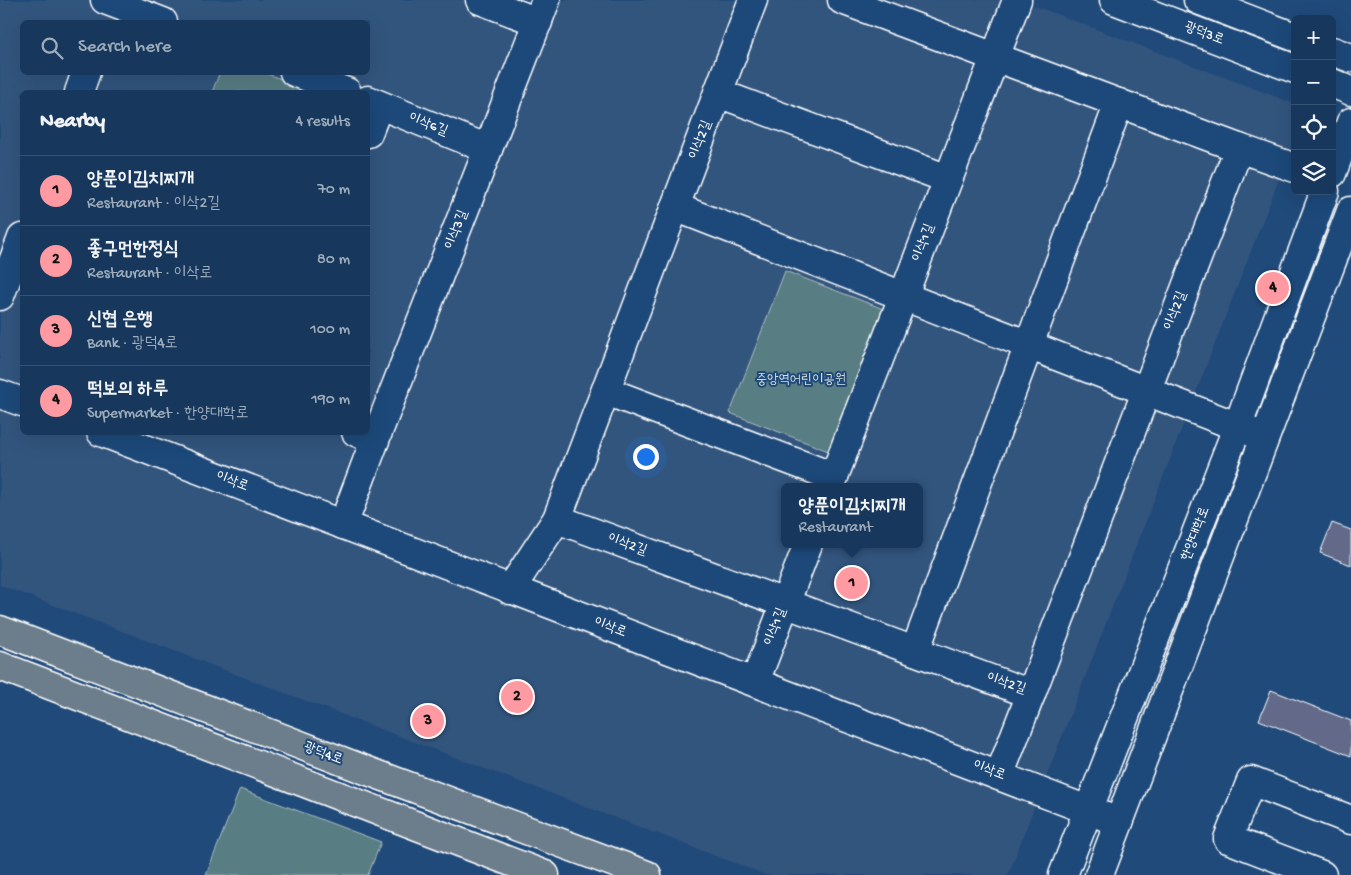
<!DOCTYPE html>
<meta charset="utf-8">
<style>
body{margin:0;font-family:"Gochi Hand","Poor Story",sans-serif;background:#203f62;color:#f1f3f6}
.controls{position:absolute;right:15px;top:15px;display:grid;overflow:hidden;border-radius:8px;box-shadow:0 5px 20px #0002}
.controls button{width:45px;height:45px;display:grid;place-items:center;padding:0;border:0;border-bottom:1px solid #365272;background:#17385c;color:#f1f3f6;font:25px sans-serif}
.you{position:absolute;left:645px;top:456px;width:18px;height:18px;margin:-12px;border:4px solid #fff;border-radius:50%;background:#1a73e8;box-shadow:0 0 0 8px #1a73e833}
.badge{display:grid;place-items:center;width:32px;height:32px;border-radius:50%;background:#ff9aa2;color:#111;font-size:16px;font-weight:700}
.pin{position:absolute;translate:-50% -50%;border:2px solid #fff;box-shadow:0 1px 5px #0006}
.popup{position:absolute;left:781px;top:483px;width:142px;height:65px;box-sizing:border-box;display:grid;place-content:center;border-radius:8px;background:#17385c;filter:drop-shadow(0 1px 4px #0005);font-size:16px;white-space:nowrap;color:#9eacbb}
.popup b{font-size:19px;color:#f1f3f6}
.popup::after{content:'';position:absolute;left:50%;top:100%;margin-left:-10px;border:10px solid transparent;border-top-color:#17385c}
.list{margin:0;padding:0;list-style:none}
h2{display:flex;justify-content:space-between;align-items:center;height:65px;margin:0;padding:0 20px;font-size:21px}
h2 small{font-size:16px;font-weight:400;color:#9eacbb}
.list li{display:grid;grid-template-columns:32px 1fr auto;gap:15px;align-items:center;box-sizing:border-box;height:70px;padding:0 20px;border-top:1px solid #365272}
.list b{display:block;font-size:19px;white-space:nowrap}
.list p{margin:0;font-size:16px;white-space:nowrap;color:#9eacbb}
.list em{font-size:16px;font-style:normal;color:#9eacbb}
.icon{flex:none;width:28px;height:28px;fill:none;stroke:currentColor;stroke-width:2;stroke-linecap:round;stroke-linejoin:round}
.map{position:relative;flex:none;width:1351px;height:875px;overflow:hidden}
.search{position:absolute;background:#17385c;box-shadow:0 5px 20px #0002;left:20px;top:20px;width:350px;height:55px;display:flex;align-items:center;gap:12px;box-sizing:border-box;padding:0 18px;border-radius:8px;color:#9eacbb;font-size:19px}
.panel{position:absolute;background:#17385c;box-shadow:0 5px 20px #0002;left:20px;top:90px;width:350px;height:345px;border-radius:8px}
.map>svg:first-child{display:block}
.built{fill:#33547e;fill-rule:evenodd}
.green{fill:#597d83;stroke:#acbec1}
.building{fill:#636b89;stroke:#fff}
.lines{fill:none;stroke-linecap:round;stroke-linejoin:round}
.minor-casing{stroke:#fff;stroke-width:31}
.major-casing{stroke:#fff;stroke-width:31}
.minor{stroke:#1f4a7a;stroke-width:28}
.major{stroke:#6c7d8b;stroke-width:28}
.labels{text-anchor:middle;dominant-baseline:central;stroke-width:4;stroke-linejoin:round;paint-order:stroke}
.street-label{font-size:14px;fill:#fff;stroke:#1f4a7a}
.park-label{font-size:14px;fill:#d6dee0;stroke:#1f4a7a}
</style>
<div class="map">
<svg width="1351" height="875" viewBox="0 0 1351 875">
<rect width="100%" height="100%" fill="#1f4a7a"/>
<filter id="ink" filterUnits="userSpaceOnUse"><feTurbulence type="fractalNoise" baseFrequency=".02" numOctaves="2"/><feDisplacementMap in="SourceGraphic" scale="10" xChannelSelector="R" yChannelSelector="G"/><feConvolveMatrix kernelMatrix="1 2 1 2 8 2 1 2 1" color-interpolation-filters="sRGB"/></filter>
<g filter="url(#ink)">
<path class="built" d="M0,0h1019l276,104v34l-287,737h-242l-766,-290zM22,22h346v50h-346zM22,92h346v340h-346zM784,487h136v57h-136z"/>
<g class="green">
<path d="M220,72l45,1 50,19h-103z"/>
<path d="M785,271l101,39 -55,142 -101,-39z"/>
<path d="M240,789l141,53 -13,33h-162z"/>
</g>
<g class="building">
<path d="M1332,523l19,7v35l-31,-12z"/>
<path d="M1271,690l80,31v35l-92,-36z"/>
</g>
<g class="lines">
<defs>
<g id="minor">
<path d="M105,0l58,22"/>
<path d="M480,0l58,22"/>
<path d="M753,0l-196,519 474,175 208,-546 -397,-148"/>
<path d="M1114,0l181,69"/>
<path d="M1198,0l97,37"/>
<path d="M1332,51l19,7"/>
<path d="M294,72l53,20"/>
<path d="M1332,83l19,8"/>
<path d="M79,92l7,-20"/>
<path d="M718,93l230,86"/>
<path d="M368,100l120,49"/>
<path d="M368,133l11,-28"/>
<path d="M1239,148l56,20"/>
<path d="M1332,173l19,-51"/>
<path d="M675,207l579,226"/>
<path d="M0,296l22,-58"/>
<path d="M606,391l228,86"/>
<path d="M0,394l22,8"/>
<path d="M101,432l1018,390"/>
<path d="M356,432l19,8 171,-440"/>
<path d="M830,487l187,-487"/>
<path d="M343,525l32,-85"/>
<path d="M510,590l47,-71"/>
<path d="M915,651l204,-548"/>
<path d="M755,682l53,-138"/>
<path d="M999,776l32,-82"/>
<path d="M1063,875l174,-447 88,-237"/>
<path d="M1099,875l252,-664"/>
<path d="M1322,875l-94,-36 23,-58 100,39"/>
</g>
<g id="major">
<path d="M0,630l368,141 279,104"/>
<path d="M0,666l545,209"/>
</g>
</defs>
<use href="#minor" class="minor-casing"/>
<use href="#major" class="major-casing"/>
<use href="#minor" class="minor"/>
<use href="#major" class="major"/>
</g>
</g>
<g class="labels">
<g class="street-label">
<text transform="translate(1204 34) rotate(21)">광덕3로</text>
<text transform="translate(428 125) rotate(22)">이삭6길</text>
<text transform="translate(701 140) rotate(-69)">이삭2길</text>
<text transform="translate(457 230) rotate(-69)">이삭3길</text>
<text transform="translate(924 243) rotate(-69)">이삭1길</text>
<text transform="translate(1176 311) rotate(-69)">이삭2길</text>
<text transform="translate(232 482) rotate(21)">이삭로</text>
<text transform="translate(1196 534) rotate(-69)">한양대학로</text>
<text transform="translate(627 545) rotate(20)">이삭2길</text>
<text transform="translate(776 627) rotate(-69)">이삭1길</text>
<text transform="translate(610 628) rotate(21)">이삭로</text>
<text transform="translate(1006 684) rotate(18)">이삭2길</text>
<text transform="translate(323 754) rotate(21)">광덕4로</text>
<text transform="translate(989 771) rotate(21)">이삭로</text>
</g>
<g class="park-label">
<text x="801" y="380">중앙역어린이공원</text>
</g>
</g>
</svg>
<div class="controls">
<button>+</button>
<button>−</button>
<button><svg class="icon" aria-label="locate" viewBox="0 0 24 24"><circle cx="12" cy="12" r="6"/><path d="M12 2v4M12 18v4M2 12h4M18 12h4"/></svg></button>
<button><svg class="icon" aria-label="layers" viewBox="0 0 24 24"><path d="M12 4l9 5-9 5-9-5zM3 14l9 5 9-5"/></svg></button>
</div>
<div class="you"></div>
<div class="pin badge" style="left:852px;top:583px">1</div>
<div class="popup"><b>양푼이김치찌개</b>Restaurant</div>
<div class="pin badge" style="left:517px;top:697px">2</div>
<div class="pin badge" style="left:428px;top:721px">3</div>
<div class="pin badge" style="left:1273px;top:288px">4</div>
<div class="search"><svg class="icon" aria-label="search" viewBox="0 0 24 24"><circle cx="10" cy="10" r="6"/><path d="M15 15l6 6"/></svg>Search here</div>
<section class="panel">
<h2>Nearby<small>4 results</small></h2>
<ul class="list">
<li><span class="badge">1</span><div><b>양푼이김치찌개</b><p>Restaurant · 이삭2길</p></div><em>70 m</em></li>
<li><span class="badge">2</span><div><b>좋구먼한정식</b><p>Restaurant · 이삭로</p></div><em>80 m</em></li>
<li><span class="badge">3</span><div><b>신협 은행</b><p>Bank · 광덕4로</p></div><em>100 m</em></li>
<li><span class="badge">4</span><div><b>떡보의 하루</b><p>Supermarket · 한양대학로</p></div><em>190 m</em></li>
</ul>
</section>
</div>
